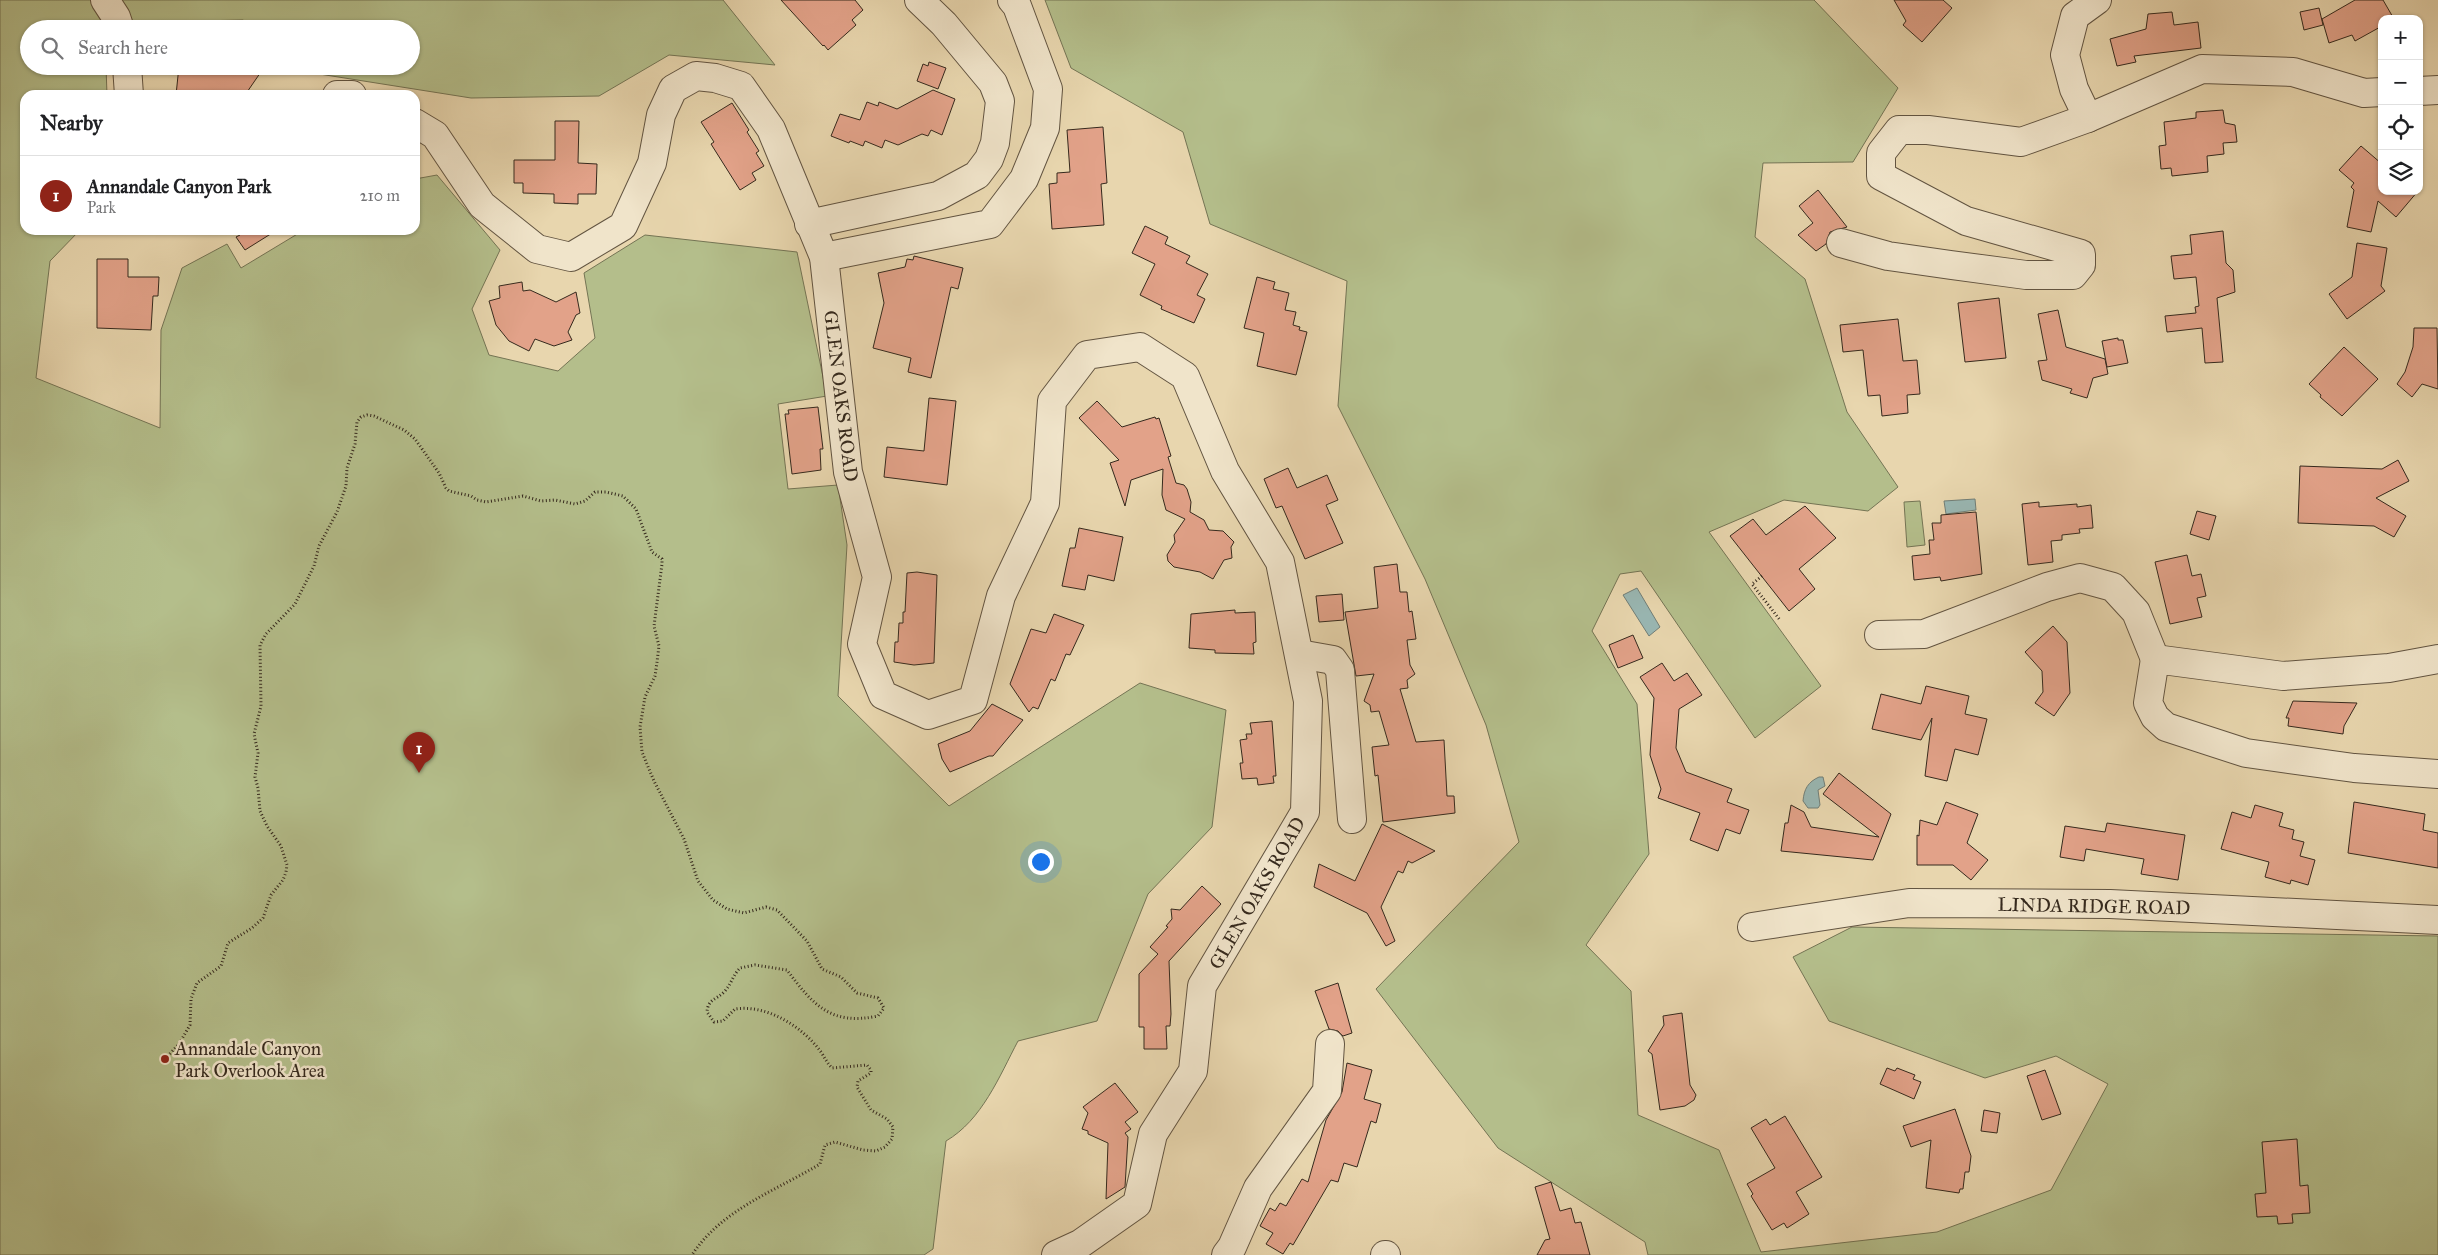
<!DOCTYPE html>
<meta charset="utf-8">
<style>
body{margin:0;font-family:"IM FELL Great Primer",serif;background:#f6f6f6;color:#202124}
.controls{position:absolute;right:15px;top:15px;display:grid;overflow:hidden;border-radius:10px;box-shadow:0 1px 4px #0004}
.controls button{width:45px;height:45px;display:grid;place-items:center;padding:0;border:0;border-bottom:1px solid #e0e0e0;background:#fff;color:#202124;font:25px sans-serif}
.you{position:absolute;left:1040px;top:861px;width:18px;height:18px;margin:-12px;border:4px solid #fff;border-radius:50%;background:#1a73e8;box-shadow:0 0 0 8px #1a73e833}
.badge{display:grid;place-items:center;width:32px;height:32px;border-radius:50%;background:#8f2418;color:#fff;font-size:16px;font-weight:700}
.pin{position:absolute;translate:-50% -41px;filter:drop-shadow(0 1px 2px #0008)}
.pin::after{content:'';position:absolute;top:26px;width:18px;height:15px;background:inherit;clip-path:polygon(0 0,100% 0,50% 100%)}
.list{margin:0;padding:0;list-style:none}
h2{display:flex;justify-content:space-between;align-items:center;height:65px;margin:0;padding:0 20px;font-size:21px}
h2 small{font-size:16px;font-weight:400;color:#757577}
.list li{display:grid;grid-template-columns:32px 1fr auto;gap:15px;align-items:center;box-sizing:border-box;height:80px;padding:0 20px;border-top:1px solid #e0e0e0}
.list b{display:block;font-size:19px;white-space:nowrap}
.list p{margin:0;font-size:16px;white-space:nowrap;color:#757577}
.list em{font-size:16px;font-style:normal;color:#757577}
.icon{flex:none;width:28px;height:28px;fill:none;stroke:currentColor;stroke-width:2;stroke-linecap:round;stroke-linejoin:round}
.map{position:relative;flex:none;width:2438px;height:1255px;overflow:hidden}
.search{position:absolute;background:#fff;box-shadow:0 1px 4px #0004;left:20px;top:20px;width:400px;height:55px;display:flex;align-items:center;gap:12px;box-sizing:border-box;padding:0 18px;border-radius:28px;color:#757577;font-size:19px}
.panel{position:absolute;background:#fff;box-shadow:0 1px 4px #0004;left:20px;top:90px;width:400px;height:145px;border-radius:15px}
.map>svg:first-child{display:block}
.green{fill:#b4be8b;stroke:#747454}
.water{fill:#99b7b3;stroke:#717e77}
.building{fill:#e2a289;stroke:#35291d}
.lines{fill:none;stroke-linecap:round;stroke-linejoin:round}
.minor-casing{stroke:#625441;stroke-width:30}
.path{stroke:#35291d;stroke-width:3;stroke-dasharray:1 2.5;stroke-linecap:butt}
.minor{stroke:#f0e4ca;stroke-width:28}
.poi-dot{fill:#8f2418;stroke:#f0e4ca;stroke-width:2}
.labels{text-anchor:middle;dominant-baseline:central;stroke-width:5;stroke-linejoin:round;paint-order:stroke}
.street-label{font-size:19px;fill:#35291d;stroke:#f0e4ca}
.poi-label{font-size:19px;fill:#35291d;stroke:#f0e4ca;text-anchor:start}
</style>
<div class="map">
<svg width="2438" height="1255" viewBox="0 0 2438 1255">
<rect width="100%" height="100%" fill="#e8d6ae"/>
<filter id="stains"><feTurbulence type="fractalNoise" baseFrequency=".004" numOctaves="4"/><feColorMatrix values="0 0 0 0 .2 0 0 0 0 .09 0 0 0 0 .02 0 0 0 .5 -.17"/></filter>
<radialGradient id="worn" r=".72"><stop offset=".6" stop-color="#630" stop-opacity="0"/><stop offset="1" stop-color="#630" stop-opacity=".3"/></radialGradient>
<g class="green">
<path d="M0,0h723l52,65 -106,-10 -70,41 -128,2 -158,-25 -9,-7h107v-37h-156l-12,-9 -139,3v6h-75v37h77l1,29h-82v135h55l-30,31 -14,117 124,50 1,-98 21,-62 45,-24 14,24 63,-38h111v-51l22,-4 63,75 -28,59 17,46 69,16 37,-33 -11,-65 61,-38 152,17 30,144 -49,8 10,85 50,-4 9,60 -9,151 111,110 191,-123 86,27 -14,117 -64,67 -51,127 -79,20c-19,36 -36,79 -72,100l-13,108 -9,6h-924z"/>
<path d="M1045,0h769l84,88 -45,74 -90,1 -8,74 50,42 42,133 51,75 -30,24 -84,-11 -75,32 112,154 -66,52 -114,-167 -21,3 -28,57 45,73 12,150 -63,91 45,46 7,124 81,35 42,102 176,-20 114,-42 57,-106 -52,-28 -71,22 -156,-57 -36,-64 59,-30 586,9v319h-790l-3,-13 -147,-94 -122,-159 143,-147 -33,-117 -61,-146 -87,-173 9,-125 -137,-57 -27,-92 -112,-64z"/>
<path d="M1920,501l5,44 -18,2 -3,-45z"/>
</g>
<g class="water">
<path d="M1975,499l1,11 -30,4 -2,-13z"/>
<path d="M1637,588l23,39 -11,9 -26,-41z"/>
<path d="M1819,777h4l2,9 -7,4 2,15 -2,3h-10l-5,-7c1,-12 5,-19 16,-24z"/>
</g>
<g class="building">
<path d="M781,0h74l8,10 -11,10 4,5 -28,25 -4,-5 -1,1z"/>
<path d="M1894,0h49l9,8 -30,34 -19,-17 3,-4z"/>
<path d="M2355,0h28l11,19h-12v7l-27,15 -3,-6 -23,8 -7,-24z"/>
<path d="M2319,8l4,17 -19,5 -4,-18z"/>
<path d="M2172,12l2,13 24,-3 3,26 -67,8 2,6 -19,4 -7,-27 36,-10 2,-15z"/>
<path d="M929,62l17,6 -8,21 -21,-8 6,-17 5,2z"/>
<path d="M179,66h39l9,6 4,-6h34l-20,29h-69z"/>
<path d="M933,90l22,9 -13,36 -11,-5 -3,6 -6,-2 -24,11 -13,-5 -3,8 -17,-7 -2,5 -13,-5 -1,2 -18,-7 9,-22 20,6 7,-18 11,4 1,-4 18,7z"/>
<path d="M732,103l17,27 -2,2 12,19 -3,2 8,13 -12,7 4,7 -16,10 -29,-46 3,-2 -13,-20z"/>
<path d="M2223,110l2,13 10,2 2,17 -14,1 1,11 -17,2 1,16 -36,4 -1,-8 -10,1 -2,-23 7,-1 -2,-23 32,-4v-6z"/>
<path d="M555,121h24l-1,42 19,1 -1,30h-18v10l-24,-1v-9l-31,-1v-10h-9v-23h41z"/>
<path d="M1103,127l4,56 -6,1 3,41 -52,4 -3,-45 8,-1v-10l13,-1 -3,-42z"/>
<path d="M2361,146l21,18v27h36l-22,26 -18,-16 -7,31 -24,-5 7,-37 -3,-3 3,-4 -15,-13z"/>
<path d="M1818,190l29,37 -17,5 -4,12 -10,7 -18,-16 15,-12 -14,-17z"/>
<path d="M1145,226l23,11 -3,7 25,12 -4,7 22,11 -11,21 8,4 -11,24 -33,-14 1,-3 -22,-11 15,-31 -23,-11z"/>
<path d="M236,230h41l-32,20 -9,-13 4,-2z"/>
<path d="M2223,231l3,32 7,7 2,22 -18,6 6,64 -18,1 -3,-35 -35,4 -2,-16 31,-3 -1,-6 4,-1 -3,-29 -22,2 -3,-23 21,-2 -2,-19z"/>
<path d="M2357,243l30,5 -6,38 4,5 -38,28 -18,-25 23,-17z"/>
<path d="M914,256l49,12 -5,21 -7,-2 -20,91 -23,-6 3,-14 -38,-10 11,-45 -6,-30 27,-6 2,-8 6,1z"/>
<path d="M97,259h31v18h31l-1,19h-5l-2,34 -54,-2z"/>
<path d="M1257,277l18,5 -2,7 16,4 -4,17 11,2 -3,13 7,2 -1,3 8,2 -11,43 -39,-9 7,-33 -20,-5z"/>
<path d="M522,282l1,9 7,-1 26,12 20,-10 4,21 -4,2 -8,17 4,8 -18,6 -19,-7 -6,12 -20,-10 -13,-16 -7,-24 11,-3 -1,-12z"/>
<path d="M1999,298l7,60 -41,4 -7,-59z"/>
<path d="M2058,310l8,37 39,12 3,15 -15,4 -6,20 -17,-5 2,-4 -30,-9 -4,-19 9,-1 -9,-46z"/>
<path d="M1898,319l5,42 14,-1 3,34 -13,1 1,18 -26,3 -2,-21 -12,1 -5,-46 -20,2 -3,-27z"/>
<path d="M2414,328h23l1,61 -16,-5 -10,13 -15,-13 8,-12 8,-25z"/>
<path d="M2118,338v2h5l5,23 -21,4 -5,-26z"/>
<path d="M2344,347l34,32 -36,37 -22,-19 1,-2 -12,-11z"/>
<path d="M929,398l27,3 -9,84 -63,-8 3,-30 37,4z"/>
<path d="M1097,401l25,26 33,-10 1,2 3,-1 12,38 -3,1 8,26 8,2 3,4 4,13 -1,10 14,8 5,10 14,1 11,11 -3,5 1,11 -8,2 -11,19 -13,-7 -26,-5 -6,-6 -1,-6 8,-13 -1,-7 11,-16 -19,-9 -4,-15 1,-26 -32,11 -6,26 -15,-43 9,-3 -40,-42z"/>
<path d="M818,407l5,42h-3l1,21 -29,4 -7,-60h4l-1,-4z"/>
<path d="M2398,460l11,21 -33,17 30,18 -12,21 -20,-11 -76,-3 2,-57 82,3z"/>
<path d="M1288,468l9,20 30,-13 11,25 -12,5 17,38 -38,16 -23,-53 -6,2 -12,-29z"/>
<path d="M2039,502v5l38,-3v3l14,-2 2,23 -14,1 1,4 -18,2v5l-11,1 2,21 -25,3 -6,-61z"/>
<path d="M1805,506l31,32 -37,31 16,20 -26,22 -59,-75 23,-17 13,16z"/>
<path d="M2197,511l19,5 -7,24 -19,-6z"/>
<path d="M1976,512l6,62 -41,7 -1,-4 -26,3 -2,-24 18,-2 -1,-14h5l-2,-17h9v-8z"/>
<path d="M1079,528l44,9 -9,44 -26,-6 -3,15 -23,-4 8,-38h5z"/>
<path d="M2187,555l5,21 9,-2 5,22 -9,2 5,19 -32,7 -15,-62z"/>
<path d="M1397,564l3,28h7l2,20 3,-1 4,28 -9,1 3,25 5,9 -8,6 1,8 -8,1 16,53 28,-2 3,56h7l1,17 -72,9 -5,-47 -3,1 -3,-29 17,-2 -10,-34 -8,1 -1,-7 -6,-4 10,-27 -18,2 -11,-64 33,-4 -4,-41z"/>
<path d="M917,572l20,3 -3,88 -20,2 -20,-3 1,-20h3l1,-19h4v-11h2l2,-39z"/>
<path d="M1342,594l2,26 -25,2 -3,-26z"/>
<path d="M1235,610v3l20,-1 1,30 -3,1 1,11 -39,-1v-3l-26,-2 2,-34z"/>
<path d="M1054,614l30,11 -14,30 -4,-1 -11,27 -4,-2 -13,30 -5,-2 -4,5 -19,-28 21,-55 15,4z"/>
<path d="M2053,626l14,16 3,51 -16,23 -19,-13 8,-11 -1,-21 -17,-19z"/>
<path d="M1633,635l10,23 -25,10 -9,-23z"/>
<path d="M1662,663l12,18 13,-8 15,22 -23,14 -3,39 10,24 46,17 -5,13 22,8 -9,24 -14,-5 -8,22 -28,-11 10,-27 -42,-15 3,-9 -11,-34 4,-57 -14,-21z"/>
<path d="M1926,686l43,10 -4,18 22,5 -9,36 -23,-6 -8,32 -22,-5 7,-58 -11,22 -49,-11 9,-35 40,10z"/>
<path d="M2293,701l64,2 -13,23 -1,8 -55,-8 1,-8h-3z"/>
<path d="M992,704l31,16 -30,36h-4l-39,16 -8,-13 -4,-15 32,-13z"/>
<path d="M1272,721l4,55h-3l1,7 -16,2 -1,-7 -15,1 -2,-16h3l-3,-23 7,-1 -1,-5h6l-2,-11z"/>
<path d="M1839,773l52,41 -18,46 -92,-9 4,-28h3l3,-18 13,7 7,15 68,10 -56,-43z"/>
<path d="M1946,802l32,12 -11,29 21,17 -17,20 -18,-15h-36v-30l2,1 1,-16 17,5z"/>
<path d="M2354,802l71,12 -2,16 15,3v35l-90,-15z"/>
<path d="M2255,805l28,8 -4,13 15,4 -2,9 12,3 -4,14 15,4 -7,25 -17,-5 -1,4 -25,-7 4,-15 -48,-13 11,-37 19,6z"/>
<path d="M2107,823l78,12 -7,45 -37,-6 3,-15 -58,-10 -2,12 -24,-4 5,-31 40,6z"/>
<path d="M1382,824l53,27 -23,12 -4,-2 -5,12 -5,-2 -17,36 14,34 -9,5 -19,-33 -53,-26 5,-23 36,17z"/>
<path d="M1202,886l19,18 -52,57 2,53 -1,12h-4l1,23h-23v-22h-5v-53l19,-20 -8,-7 18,-20 -2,-1 6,-7 -1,-10 9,1z"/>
<path d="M1338,983l14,50 -9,3 -5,-5 -9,-2 -14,-38z"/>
<path d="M1682,1013l8,72 6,10 -2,5 -9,6 -25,4 -8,-56 -4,-3 16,-26 -1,-9z"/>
<path d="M1347,1063l25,7 -8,29 17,5 -5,19 -5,-2 -14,46 -13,-4 -6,19 -7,-2 -38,65 -3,-2 -7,11 -17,-10 7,-11 -13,-7 10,-18 5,3 5,-8 6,3 16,-27 6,3 18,-62 16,-28z"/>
<path d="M1887,1068l8,3 2,-3 18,7 -2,4 8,3 -7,17 -34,-15z"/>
<path d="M2045,1070l16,44 -19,6 -15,-44z"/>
<path d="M1115,1083l23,29 -13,10 6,7 -6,4 3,4 -3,50 -19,12 2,-56 -20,-9v-3l-6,-2 6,-16 -5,-6z"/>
<path d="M1955,1109l16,47 -2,16h-4l-2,17h-3l-1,4 -33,-5 5,-48 -20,7 -8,-21z"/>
<path d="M1984,1110l16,3 -3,20 -16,-2z"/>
<path d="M1785,1116l37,61 -26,15 13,22 -22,14 -3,-5 -12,7 -21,-34 2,-2 -6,-10 28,-16 -24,-40 15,-9 4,6z"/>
<path d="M2297,1139l3,47 8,-1 2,28 -18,1 1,9 -15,1 -1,-8 -20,1 -2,-23 11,-1 -4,-51z"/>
<path d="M1551,1182l9,29 11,-3 4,15 6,-1 9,33h-53l8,-15 5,-1 -15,-52z"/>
</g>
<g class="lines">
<defs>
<g id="minor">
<path d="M105,0l11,17 4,12"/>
<path d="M127,66l2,29"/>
<path d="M2419,91l19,-1"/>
<path d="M337,95h15"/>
<path d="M2088,118l-14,-29 -9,-34 10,-39 22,-16"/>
<path d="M415,123l20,12 47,70 55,44 34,8 52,-31 29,-63 9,-48 12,-26 23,-13 19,2 26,8 30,43 53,128 24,215 29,105 -15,67 21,51 45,20 45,-15 28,-104 44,-93 7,-102 35,-46 53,-8 45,29 40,95 55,91 28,139 -3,111 -103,174 -9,85 -40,63 -16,70 -57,40 -24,11"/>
<path d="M809,224l129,-28 39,-21 12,-16 6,-16 5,-42 -7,-18 -49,-59 -25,-24"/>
<path d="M1841,243l47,13 63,9 75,10h47l8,-10v-11l-115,-33 -85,-45v-23l18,-23h29l93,12 67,-24 114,-49 91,3 71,21 18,-1"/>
<path d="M824,257l166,-33 34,-45 21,-51 3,-39 -31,-83 -5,-6"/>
<path d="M1879,635l45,-1 123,-47 33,-9 33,9 23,25 19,47"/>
<path d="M1299,654l34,6 7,10 12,149"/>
<path d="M2438,659l-49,9 -106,8 -128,-17 -7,44 7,14 11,10 80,26 108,15 84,6"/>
<path d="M1752,927l157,-24 201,1 328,16"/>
<path d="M1226,1255l6,-8 26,-59 69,-97 3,-47"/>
<path d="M1385,1255h1"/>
</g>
</defs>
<use href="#minor" class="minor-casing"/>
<g class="path">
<path d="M1762,576l-10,8 28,36"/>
<path d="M165,1059l14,-15 11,-19 1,-26 6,-16 24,-17 7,-23 24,-15 11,-10 8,-23 12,-15 3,-8 1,-7 -6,-19 -14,-20 -7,-15 -2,-23 -3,-11 3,-24 -4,-19 7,-28 -1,-61 6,-11 29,-30 19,-38 5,-20 18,-34 9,-26 1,-18 8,-24 2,-22 4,-5 6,-2 7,1 30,14 11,9 24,34 7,15 3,3 22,5 6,4 9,2 37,-6 18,5 14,-1 20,4 10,-3 10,-9h11l17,4 13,13 16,43 10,7v5l-8,62 5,20 -2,16 -2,14 -10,21 -5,30 2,25 12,29 30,58 14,42 15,19 14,9 17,4 22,-6 11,3 30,31 15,28 19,8 16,16 21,5 6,10 -6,8c-47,10 -65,-11 -91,-46l-32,-5 -15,3c-7,7 -9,17 -16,24 -8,8 -16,7 -17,20l7,10 9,-1 12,-12c32,-5 68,18 86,43 4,6 6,11 11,16l35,-3 4,5v3l-13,8 -1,6 14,23 16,9 6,8 -1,12 -7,8 -9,4 -13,-1 -28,-8 -10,3 -5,19c-45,27 -99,46 -128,91"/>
</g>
<use href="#minor" class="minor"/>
</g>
<circle class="poi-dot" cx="165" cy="1059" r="5"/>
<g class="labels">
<g class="street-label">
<text transform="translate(841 396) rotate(83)">GLEN OAKS ROAD</text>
<text transform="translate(1257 893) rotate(-60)">GLEN OAKS ROAD</text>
<text transform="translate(2094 906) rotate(1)">LINDA RIDGE ROAD</text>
</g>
<g class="poi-label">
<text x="175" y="1048">Annandale Canyon<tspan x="175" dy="22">Park Overlook Area</tspan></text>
</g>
</g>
<rect width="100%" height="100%" filter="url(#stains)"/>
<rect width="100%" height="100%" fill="url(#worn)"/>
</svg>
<div class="controls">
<button>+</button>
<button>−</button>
<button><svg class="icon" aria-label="locate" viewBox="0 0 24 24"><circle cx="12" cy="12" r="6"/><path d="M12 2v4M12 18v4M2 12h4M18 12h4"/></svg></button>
<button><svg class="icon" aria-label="layers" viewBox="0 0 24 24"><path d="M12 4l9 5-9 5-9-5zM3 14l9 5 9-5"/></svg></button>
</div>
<div class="you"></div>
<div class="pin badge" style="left:419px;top:773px">1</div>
<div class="search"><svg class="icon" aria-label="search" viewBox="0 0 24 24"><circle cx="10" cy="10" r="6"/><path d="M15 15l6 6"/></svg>Search here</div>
<section class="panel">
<h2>Nearby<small></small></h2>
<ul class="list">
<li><span class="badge">1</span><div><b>Annandale Canyon Park</b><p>Park</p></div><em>210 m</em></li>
</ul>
</section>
</div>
